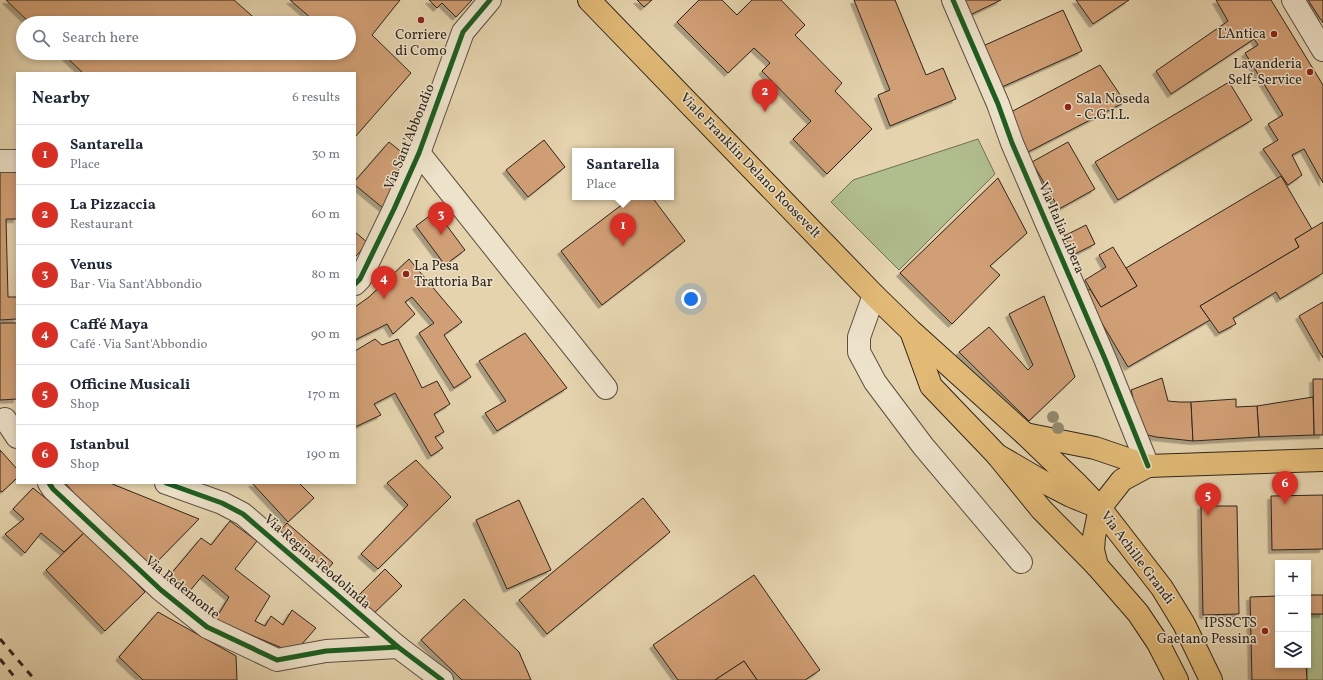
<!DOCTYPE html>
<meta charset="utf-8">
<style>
body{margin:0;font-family:Vollkorn,serif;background:#f2f2f3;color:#1f2937}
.controls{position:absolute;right:12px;bottom:12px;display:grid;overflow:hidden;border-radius:0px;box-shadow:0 2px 6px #0003}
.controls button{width:36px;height:36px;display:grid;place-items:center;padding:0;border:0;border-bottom:1px solid #e0e1e3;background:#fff;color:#1f2937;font:20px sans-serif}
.you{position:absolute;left:691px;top:299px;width:14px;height:14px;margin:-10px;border:3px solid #fff;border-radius:50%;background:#1a73e8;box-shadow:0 0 0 6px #1a73e833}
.badge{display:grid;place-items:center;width:26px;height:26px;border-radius:50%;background:#d93025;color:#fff;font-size:13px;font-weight:700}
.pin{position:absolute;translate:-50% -33px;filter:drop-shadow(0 1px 2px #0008)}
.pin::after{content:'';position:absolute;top:21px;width:14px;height:12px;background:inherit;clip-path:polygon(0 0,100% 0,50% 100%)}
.popup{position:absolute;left:572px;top:148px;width:102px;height:52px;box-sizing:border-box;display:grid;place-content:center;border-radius:0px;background:#fff;filter:drop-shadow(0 1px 3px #0005);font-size:13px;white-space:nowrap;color:#747a83}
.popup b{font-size:15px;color:#1f2937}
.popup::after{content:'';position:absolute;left:50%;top:100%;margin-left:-8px;border:8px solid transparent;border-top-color:#fff}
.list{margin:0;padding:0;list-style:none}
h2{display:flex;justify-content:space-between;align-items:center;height:52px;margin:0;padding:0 16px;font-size:17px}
h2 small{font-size:13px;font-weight:400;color:#747a83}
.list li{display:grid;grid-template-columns:26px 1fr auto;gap:12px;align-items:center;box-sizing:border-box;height:60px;padding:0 16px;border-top:1px solid #e0e1e3}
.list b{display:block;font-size:15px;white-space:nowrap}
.list p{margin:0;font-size:13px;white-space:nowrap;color:#747a83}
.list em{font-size:13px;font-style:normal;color:#747a83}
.icon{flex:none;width:22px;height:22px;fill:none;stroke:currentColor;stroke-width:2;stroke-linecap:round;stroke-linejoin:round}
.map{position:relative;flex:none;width:1323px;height:680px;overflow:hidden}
.search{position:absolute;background:#fff;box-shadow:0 2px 6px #0003;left:16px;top:16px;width:340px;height:44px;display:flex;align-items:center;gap:10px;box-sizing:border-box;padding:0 14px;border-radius:22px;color:#747a83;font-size:15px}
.panel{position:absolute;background:#fff;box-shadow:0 2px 6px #0003;left:16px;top:72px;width:340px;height:412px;border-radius:0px}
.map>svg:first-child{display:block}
.green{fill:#b0bd8d;stroke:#707154}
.building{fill:#d19f75;stroke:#2f251c;filter:url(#shadow)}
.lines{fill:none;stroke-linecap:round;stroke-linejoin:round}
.minor-casing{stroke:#5c5040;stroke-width:24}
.major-casing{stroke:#2f251c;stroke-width:24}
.minor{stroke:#ede2ca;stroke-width:22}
.major{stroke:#e2ba76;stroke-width:22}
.rail{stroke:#2f251c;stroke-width:3;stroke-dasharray:7 7;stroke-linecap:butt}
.cycleway-casing{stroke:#ede2ca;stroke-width:8}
.cycleway{stroke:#1b5e20;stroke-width:5}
.tree{fill:#92886d}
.poi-dot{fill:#8f2418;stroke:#ede2ca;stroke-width:1.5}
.labels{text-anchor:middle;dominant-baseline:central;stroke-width:3;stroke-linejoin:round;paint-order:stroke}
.poi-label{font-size:14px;fill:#2f251c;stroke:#ede2ca;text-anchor:end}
.street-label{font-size:14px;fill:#2f251c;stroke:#ede2ca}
</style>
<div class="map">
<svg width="1323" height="680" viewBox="0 0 1323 680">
<defs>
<filter id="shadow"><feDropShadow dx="-3.5" dy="3.5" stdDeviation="0" flood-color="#0004"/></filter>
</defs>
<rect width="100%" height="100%" fill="#e4d3ad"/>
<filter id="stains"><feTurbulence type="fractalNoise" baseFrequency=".005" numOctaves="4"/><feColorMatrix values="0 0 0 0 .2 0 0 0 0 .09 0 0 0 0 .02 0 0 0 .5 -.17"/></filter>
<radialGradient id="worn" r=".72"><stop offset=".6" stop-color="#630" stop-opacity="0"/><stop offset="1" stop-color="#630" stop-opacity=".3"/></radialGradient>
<g class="green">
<path d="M978,139l17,35 -96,96 -68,-68 22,-22z"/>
<path d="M1308,614h15v66h-16z"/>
</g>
<g class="building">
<path d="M6,0h228l26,23h-230z"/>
<path d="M290,0h110l-28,35 39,38 -56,64v-64h-272l-21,-20h287v-30h-40l3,-4z"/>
<path d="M429,0h43l-16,17 -14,-14 -5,5z"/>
<path d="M637,0h15l-8,7z"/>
<path d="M699,0h23l15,15 15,-15h29l24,25 -10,10 47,48 -7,8 37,38 -45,45 -34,-35 18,-18 -49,-50 8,-8 -16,-15 -26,25 -51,-51z"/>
<path d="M854,0h41l31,75 17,-7 13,31 -66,27 -12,-31 12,-5z"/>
<path d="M962,0h39l-31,15z"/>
<path d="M1076,0h53l-36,24z"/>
<path d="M1216,0h55l52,85v98l-19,-34 -12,6 10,20 -14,10 -25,-36 15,-9 -10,-16 15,-9 -38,-62 13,-8 -4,-6 -83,55 -15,-23 72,-50z"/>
<path d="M1308,0h15v23z"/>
<path d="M1063,10l19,41 -80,36 -19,-41z"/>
<path d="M1100,65l25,37 -97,50 -17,-40z"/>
<path d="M1229,82l23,38 -134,80 -23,-38z"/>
<path d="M544,140l21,27 -37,30 -22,-27z"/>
<path d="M389,142l15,12 -12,43 -9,11 -28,-23v-4z"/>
<path d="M1068,142l27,47 -36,20 -27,-47z"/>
<path d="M0,170h17v49h-11l2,78h9v22l-17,1z"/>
<path d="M1281,176l31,53 -17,10 4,8 -99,59 10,14 -82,47 -44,-74 6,-4 11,18 36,-21 -11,-18z"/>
<path d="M998,178l29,55 -37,33 10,9 -48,49 -52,-51z"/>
<path d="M632,197h20l33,44 -83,64 -41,-54z"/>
<path d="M436,211l29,39 -20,15 -29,-39z"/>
<path d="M1323,222v51l-43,26 -4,-7 -43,26 3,6 -17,9 -19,-27 99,-59 -4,-8z"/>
<path d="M1086,225l9,19 -30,15 -9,-19z"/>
<path d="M355,232l13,11 -13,14z"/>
<path d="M1113,247l24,39 -36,21 -16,-27 21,-13 -7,-12z"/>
<path d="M409,259l53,63 -18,13 27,42 -17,11 -35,-55 15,-10 -22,-26 -7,5 10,12 -22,20 -6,-10 -32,16v-33l14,-10z"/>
<path d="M1044,296l31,81 -46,44 -70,-69 30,-25 39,43 5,-5 -24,-51z"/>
<path d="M1323,302v56l-24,-42z"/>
<path d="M0,323h17v76l-17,1z"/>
<path d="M525,333l42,55 -70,43 -12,-18 21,-12 -27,-40z"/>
<path d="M375,339l7,6 16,-6 24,49 15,-7 13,23 -16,10 10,18 -9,5 8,11 -12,8 -36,-63 -21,11 7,11 -26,12v-76z"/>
<path d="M1162,378l6,23 11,1h12l2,39 -37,-4 -8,-2 -2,-2 -20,-33 7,-3 -2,-7z"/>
<path d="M1313,379h10v56h-9z"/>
<path d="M1313,397l1,38 -55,2 -2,-31z"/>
<path d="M1236,399v8l21,-1 2,31 -66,4 -2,-39z"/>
<path d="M0,450l17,19v9l-15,14 -2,-1z"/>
<path d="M416,460l35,37 -73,72 -17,-15 47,-49 -21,-22z"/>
<path d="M65,483h45l89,36 -53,54z"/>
<path d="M252,483h47l15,15 -26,24z"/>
<path d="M33,488l53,43 -22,21 -23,-19 -16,20 -20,-19 19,-15 -11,-10z"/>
<path d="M1323,495v54l-51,1 -1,-54z"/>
<path d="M643,498l27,34 -123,102 -28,-34z"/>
<path d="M519,500l32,70 -44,19 -31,-69z"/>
<path d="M1201,506h36l2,108 -36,1z"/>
<path d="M230,521l27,20 -22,28 35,27 -15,25 10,5 6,-10 12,9 9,-15 24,18 -22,25 -79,-33 14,-23 -26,-22 -19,23 -19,-17 36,-43 10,7z"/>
<path d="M287,523l46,40 -11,13 -47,-40z"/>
<path d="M86,531l59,61 -40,39 -59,-61z"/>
<path d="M385,569l17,17 -33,32 -16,-17z"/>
<path d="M754,575l66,95 -15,10h-48l-13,-19 -29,19h-37l-25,-35z"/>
<rect x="1308" y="595" width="15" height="19"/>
<path d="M1278,596v69h28l1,15h-55l-2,-83z"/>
<path d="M464,599l55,53 12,28h-69l-41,-40z"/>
<path d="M158,612l78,44 1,24h-94l-24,-23z"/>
<path d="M744,661l13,19h-42z"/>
</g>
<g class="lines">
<defs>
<g id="minor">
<path d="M953,0l45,104 14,39 93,216 43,107"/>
<path d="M1293,0l30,50"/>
<path d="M419,153l187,235"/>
<path d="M0,161h17"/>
<path d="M355,284l5,-5 34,-70 25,-56 44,-121 27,-32"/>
<path d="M874,295l-15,42v15l16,30 48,64 98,116"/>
<path d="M5,419l12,18"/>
<path d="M49,483l4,6 108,101 46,37 70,33 49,-9 72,-4"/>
<path d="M166,483l56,20 21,11 155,133 44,33"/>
</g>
<g id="major">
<path d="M589,0l285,295 37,36 114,103 53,51 22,23 62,80 22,36 27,56"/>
<path d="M912,334l19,52 66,69 43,25 31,16 22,9"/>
<path d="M1025,434l70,14 53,18 175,-6"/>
<path d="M997,455l44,54 56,57 41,47 20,30 19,37"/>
<path d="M1097,566l-4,-16 1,-13 6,-29 22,-28 26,-14"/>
</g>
</defs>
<use href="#minor" class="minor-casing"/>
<use href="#major" class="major-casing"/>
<use href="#minor" class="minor"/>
<use href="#major" class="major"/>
<g class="rail">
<path d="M0,639l35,41"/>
<path d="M0,659l17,21"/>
</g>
<defs>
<g id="cycleway">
<path d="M953,0l45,104 14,39 93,216 43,107"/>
<path d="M355,284l5,-5 34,-70 25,-56 44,-121 27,-32"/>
<path d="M49,483l4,6 108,101 46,37 70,33 49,-9 72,-4"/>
<path d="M166,483l56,20 21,11 155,133 44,33"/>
</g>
</defs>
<use href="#cycleway" class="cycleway-casing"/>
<use href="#cycleway" class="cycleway"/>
</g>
<g class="tree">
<circle cx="1053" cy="417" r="6"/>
<circle cx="1058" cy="428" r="6"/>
</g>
<g class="poi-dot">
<circle cx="421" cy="20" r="4"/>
<circle cx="1274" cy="34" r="4"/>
<circle cx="1310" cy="72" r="4"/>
<circle cx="1068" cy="107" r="4"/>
<circle cx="406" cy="274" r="4"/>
<circle cx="1265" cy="631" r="4"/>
</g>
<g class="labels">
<g class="poi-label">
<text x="1266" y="34">L'Antica</text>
<text x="421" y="35" text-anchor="middle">Corriere<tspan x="421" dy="16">di Como</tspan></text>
<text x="1302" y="64">Lavanderia<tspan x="1302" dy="16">Self-Service</tspan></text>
<text x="1076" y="99" text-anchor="start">Sala Noseda<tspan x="1076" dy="16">- C.G.I.L.</tspan></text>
<text x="414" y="266" text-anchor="start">La Pesa<tspan x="414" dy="16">Trattoria Bar</tspan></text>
<text x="1257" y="623">IPSSCTS<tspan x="1257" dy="16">Gaetano Pessina</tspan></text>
</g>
<g class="street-label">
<text transform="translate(410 137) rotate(-68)">Via Sant'Abbondio</text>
<text transform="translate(750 166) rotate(46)">Viale Franklin Delano Roosevelt</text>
<text transform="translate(1061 228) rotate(67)">Via Italia Libera</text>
<text transform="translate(1137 558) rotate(53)">Via Achille Grandi</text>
<text transform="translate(317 562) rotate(41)">Via Regina Teodolinda</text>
<text transform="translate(182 588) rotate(39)">Via Pedemonte</text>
</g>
</g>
<rect width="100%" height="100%" filter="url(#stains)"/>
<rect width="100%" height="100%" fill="url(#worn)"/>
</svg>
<div class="controls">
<button>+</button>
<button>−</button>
<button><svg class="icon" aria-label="layers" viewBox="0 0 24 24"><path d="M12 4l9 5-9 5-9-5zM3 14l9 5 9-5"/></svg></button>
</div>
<div class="you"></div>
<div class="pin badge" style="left:623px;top:246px">1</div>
<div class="popup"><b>Santarella</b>Place</div>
<div class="pin badge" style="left:765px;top:112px">2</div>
<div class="pin badge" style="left:441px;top:235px">3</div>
<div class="pin badge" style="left:384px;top:299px">4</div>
<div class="pin badge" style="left:1208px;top:516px">5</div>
<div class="pin badge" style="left:1285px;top:504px">6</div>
<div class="search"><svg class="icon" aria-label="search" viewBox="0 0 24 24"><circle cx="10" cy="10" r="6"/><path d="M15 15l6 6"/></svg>Search here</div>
<section class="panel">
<h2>Nearby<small>6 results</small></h2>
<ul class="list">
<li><span class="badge">1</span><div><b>Santarella</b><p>Place</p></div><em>30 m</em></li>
<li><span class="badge">2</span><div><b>La Pizzaccia</b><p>Restaurant</p></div><em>60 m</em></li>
<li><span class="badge">3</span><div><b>Venus</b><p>Bar · Via Sant'Abbondio</p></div><em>80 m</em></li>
<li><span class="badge">4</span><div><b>Caffé Maya</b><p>Café · Via Sant'Abbondio</p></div><em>90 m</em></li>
<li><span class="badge">5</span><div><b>Officine Musicali</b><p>Shop</p></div><em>170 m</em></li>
<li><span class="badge">6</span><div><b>Istanbul</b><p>Shop</p></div><em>190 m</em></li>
</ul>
</section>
</div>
